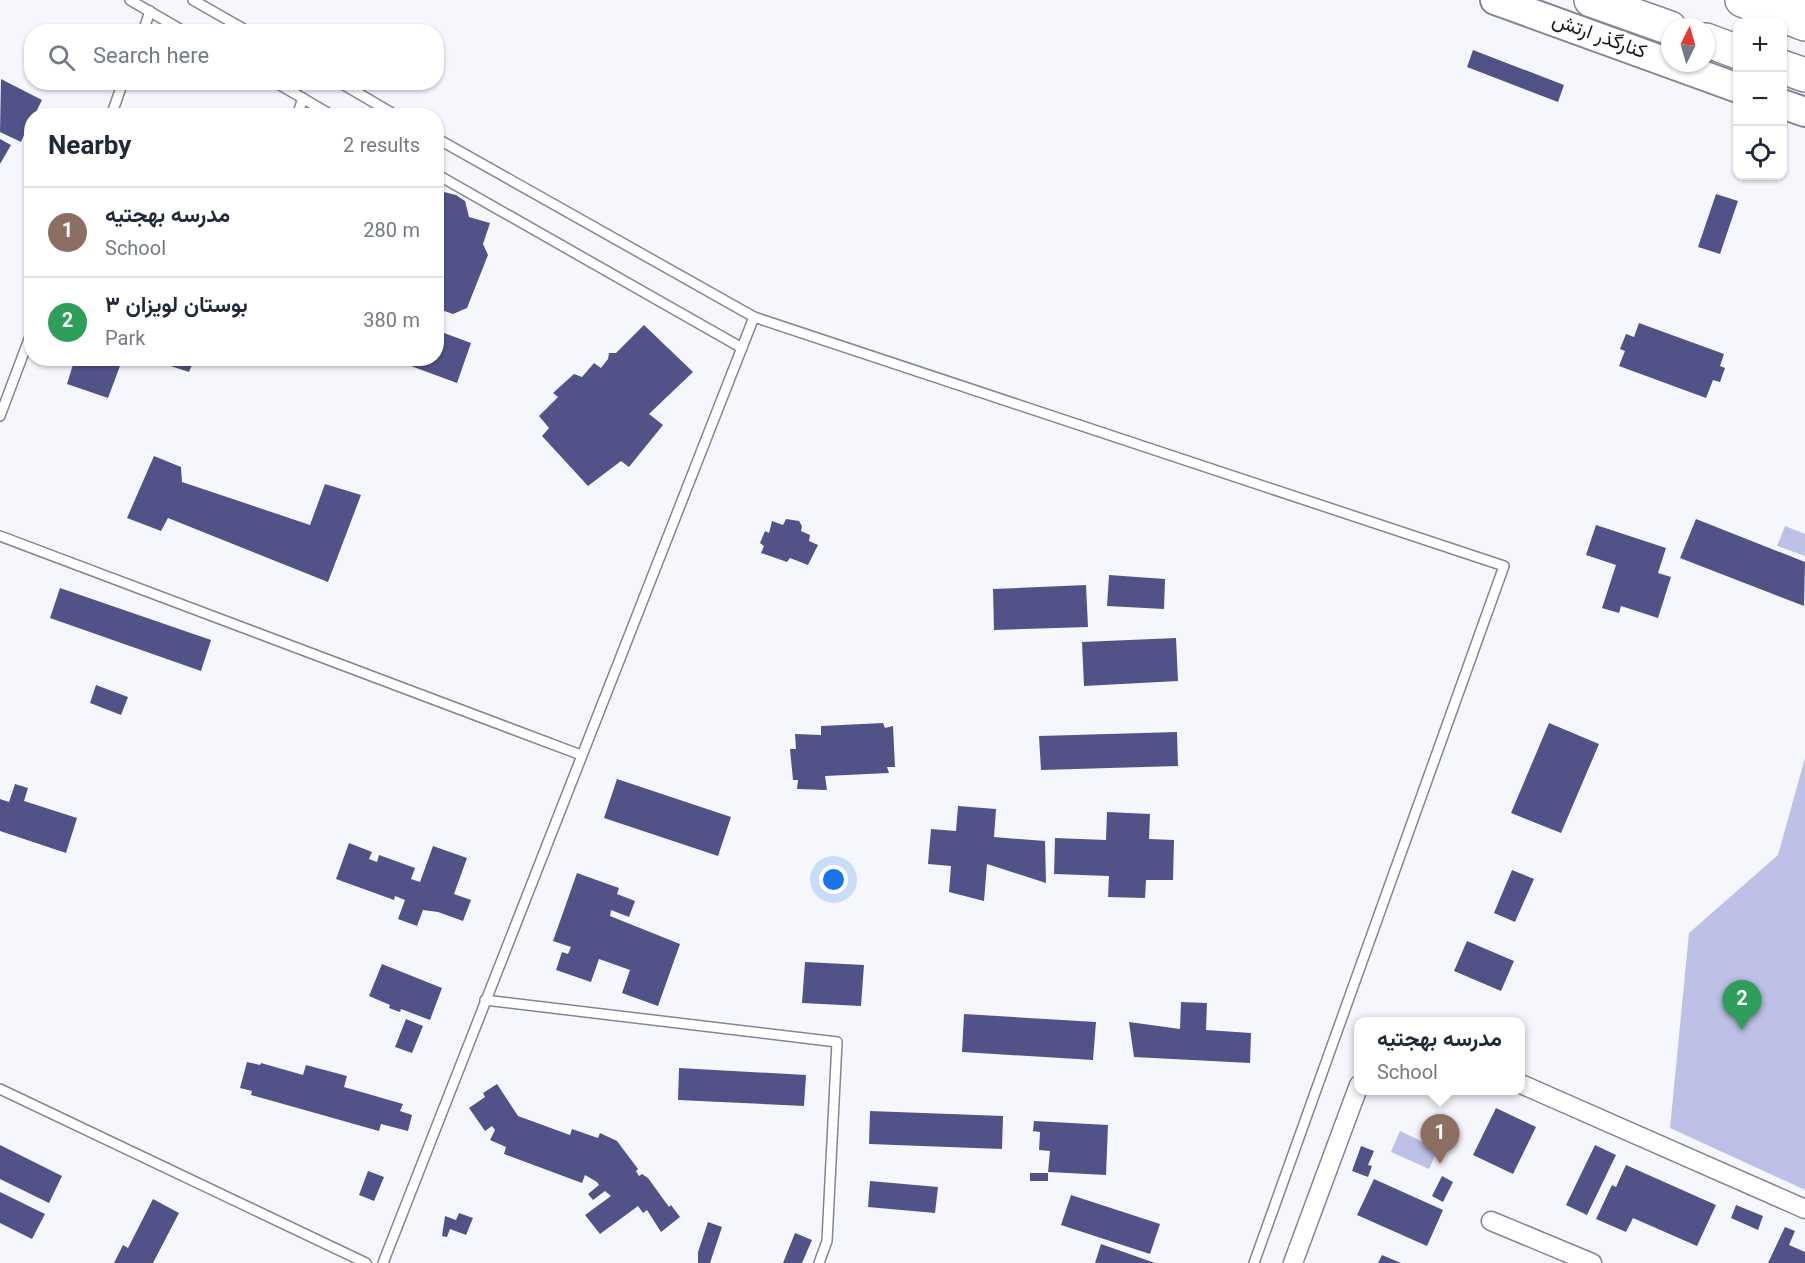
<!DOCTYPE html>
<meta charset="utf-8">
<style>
body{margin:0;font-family:Georgia,Vazirmatn,serif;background:#f2f2f3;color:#1f2937}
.controls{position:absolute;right:18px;top:18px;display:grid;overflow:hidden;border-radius:12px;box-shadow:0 2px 4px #0004}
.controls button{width:54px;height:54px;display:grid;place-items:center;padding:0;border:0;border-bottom:2px solid #e0e1e3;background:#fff;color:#1f2937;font:30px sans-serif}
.compass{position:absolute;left:1661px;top:18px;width:54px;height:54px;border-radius:50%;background:#fff;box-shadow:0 2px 4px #0004;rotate:5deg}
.you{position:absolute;left:834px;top:880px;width:21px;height:21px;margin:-15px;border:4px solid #fff;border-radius:50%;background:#1a73e8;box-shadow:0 0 0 9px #1a73e833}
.badge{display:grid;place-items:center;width:39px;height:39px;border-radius:50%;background:#2563eb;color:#fff;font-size:20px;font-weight:700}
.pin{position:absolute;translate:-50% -50px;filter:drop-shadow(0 2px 3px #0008)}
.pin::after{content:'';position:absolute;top:32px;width:21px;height:18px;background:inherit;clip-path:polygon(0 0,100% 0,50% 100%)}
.popup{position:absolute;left:1354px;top:1017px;width:171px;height:78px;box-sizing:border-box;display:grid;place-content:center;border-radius:12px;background:#fff;filter:drop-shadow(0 2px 4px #0005);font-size:20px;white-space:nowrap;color:#747a83}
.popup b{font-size:22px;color:#1f2937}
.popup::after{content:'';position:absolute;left:50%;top:100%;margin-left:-12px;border:12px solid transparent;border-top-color:#fff}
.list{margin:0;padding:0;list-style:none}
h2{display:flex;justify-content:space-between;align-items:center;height:78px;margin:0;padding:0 24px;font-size:26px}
h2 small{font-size:20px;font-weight:400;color:#747a83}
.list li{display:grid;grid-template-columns:39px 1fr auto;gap:18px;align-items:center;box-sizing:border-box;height:90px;padding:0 24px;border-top:2px solid #e0e1e3}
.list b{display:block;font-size:22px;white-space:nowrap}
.list p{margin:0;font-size:20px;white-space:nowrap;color:#747a83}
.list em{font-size:20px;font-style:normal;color:#747a83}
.icon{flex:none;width:33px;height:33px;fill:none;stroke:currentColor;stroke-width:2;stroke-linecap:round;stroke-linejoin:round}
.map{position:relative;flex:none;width:1805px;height:1263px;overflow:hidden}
.search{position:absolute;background:#fff;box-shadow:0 2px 4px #0004;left:24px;top:24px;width:420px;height:66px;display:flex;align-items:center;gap:15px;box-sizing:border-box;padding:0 21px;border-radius:24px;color:#747a83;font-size:22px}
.panel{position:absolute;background:#fff;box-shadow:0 2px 4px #0004;left:24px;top:108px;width:420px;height:258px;border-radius:24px}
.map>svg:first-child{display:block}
.green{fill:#bdc1e7}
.building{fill:#515388}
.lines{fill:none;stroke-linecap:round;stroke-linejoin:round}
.lane-casing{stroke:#838593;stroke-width:12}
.street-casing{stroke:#838593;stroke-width:21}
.primary-casing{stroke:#838593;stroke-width:32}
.highway-casing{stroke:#838593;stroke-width:36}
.lane{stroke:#fff;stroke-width:9}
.street{stroke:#fff;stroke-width:18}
.primary{stroke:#fff;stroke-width:28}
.highway{stroke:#fff;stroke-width:33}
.labels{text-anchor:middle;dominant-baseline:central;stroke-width:6;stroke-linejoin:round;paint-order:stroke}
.street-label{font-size:20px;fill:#16171c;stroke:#fff}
</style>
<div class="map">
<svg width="1805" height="1263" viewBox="0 0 1805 1263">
<rect width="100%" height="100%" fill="#f6f7fd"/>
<g class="green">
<path d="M1785,526l20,8v22l-28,-10z"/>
<path d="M1805,758v432l-135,-62 19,-195 89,-78z"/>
<path d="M1400,1131l38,18 -9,20 -38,-17z"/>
</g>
<g class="building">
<path d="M1473,50l91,35 -6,17 -91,-35z"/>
<path d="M1,79l41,21 -8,16h-2l-11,26 -21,-10z"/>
<path d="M0,139l11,6 -11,19z"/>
<path d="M436,190l20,5 9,6 4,16 21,6 -7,21 5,11 -21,53 -14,6 -17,-6z"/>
<path d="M1716,194l22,7 -18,53 -22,-7z"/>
<path d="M1639,323l85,31 -4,12 5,2 -5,14 -7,-2 -7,18 -87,-32 6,-15 -5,-2 6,-15 8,3z"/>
<path d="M644,325l49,47 -44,42 14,11 -34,42 -8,-6 -33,25 -46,-50 7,-8 -10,-12 19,-19 -5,-4 21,-19 8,3 12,-14 7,5 7,-9 1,-6h7z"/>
<path d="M436,330l35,13 -14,40 -65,-24 44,-1z"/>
<path d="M75,358h48l-15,40 -41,-14z"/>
<path d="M146,358h49l-6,14z"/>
<path d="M154,456l27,11 1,15 128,43 15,-41 36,11 -33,87 -160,-64 -7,13 -34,-13z"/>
<path d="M786,519l13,2 3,5 -1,5 9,4 -1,6 9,4 -10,20 -18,-7 -3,4 -26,-9 3,-7 -4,-3 5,-12 4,2 3,-12 11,4z"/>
<path d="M1696,519l109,43 -1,44 -124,-48z"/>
<path d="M1596,525l70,23 -8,25 13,4 -13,41 -37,-12 -2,7 -17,-5 14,-43 -30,-10z"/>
<path d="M1109,575l56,4 -1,30 -57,-3z"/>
<path d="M1086,585l2,42 -94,3 -1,-41z"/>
<path d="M60,588l151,52 -10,31 -151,-53z"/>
<path d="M1176,638l2,43 -94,5 -2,-44z"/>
<path d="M96,685l32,12 -7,18 -31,-12z"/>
<path d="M883,723l2,5 8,-2 2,41h-8l2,6 -64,3 2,14 -30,-1 1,-9h-5l-3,-31h6l-1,-15 26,1v-9z"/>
<path d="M1549,723l50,21 -38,89 -50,-20z"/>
<path d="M1177,732l1,34 -137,4 -2,-34z"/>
<path d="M617,779l114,38 -13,39 -114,-38z"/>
<path d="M15,784l13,4 -4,13 53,17 -11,35 -66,-22v-32l9,3z"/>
<path d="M958,806l38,3 -2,28 51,4 1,42 -59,-19 -3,37 -35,-9 2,-26 -23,-2 3,-35 25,2z"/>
<path d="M1107,812l43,2 -1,25 25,1 -1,40h-27l-1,18 -37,-1 1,-21 -55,-2 1,-36 51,2z"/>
<path d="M349,843l23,9 -3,7 8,3 2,-7 36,13 -4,11 9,3 13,-36 34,12 -13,36 17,6 -8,21 -25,-9 -15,-2 -6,16 -19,-7 7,-19 -10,-4 -1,4 -58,-21z"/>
<path d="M1512,870l22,9 -19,43 -21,-9z"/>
<path d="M577,873l42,15 -2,6 18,7 -6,16 -18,-7 -1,6 70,28 -22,62 -36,-13 8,-23 -31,-11 -8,23 -35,-12 6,-18 6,2 3,-7 -18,-6z"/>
<path d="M1467,941l47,20 -13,30 -47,-20z"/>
<path d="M805,962l59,3 -3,41 -59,-3z"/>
<path d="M382,964l60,24 -12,32 -29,-11 -1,3 -11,-4 1,-3 -21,-9z"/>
<path d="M1181,1002l26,1 -1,27 45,3 -1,30 -116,-6 -5,-35 51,7z"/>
<path d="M964,1014l132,8 -3,38 -131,-8z"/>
<path d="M406,1019l17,7 -11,27 -17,-6z"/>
<path d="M247,1062l13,3 1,-2 42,12 3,-10 41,11 -3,11 59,17 -3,7 12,4 -4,16 -27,-7 -2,7 -128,-36 1,-4 -12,-3z"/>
<path d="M679,1068l127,7 -2,31 -126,-6z"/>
<path d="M497,1084l21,32 52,19 2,-6 26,9 2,-5 17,8 21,28 -2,2 3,5 3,-2 6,4 21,29 2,-2 9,12 -19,15 -14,-22 -4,3 -5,-7 -38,28 -15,-19 26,-19 -6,-5 -12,9 -5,-6 11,-9 -2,-3 -12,-7 -3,8 -78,-29 2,-7 -16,-7 5,-10 -3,-4 -7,5 -16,-23 16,-11 -2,-4z"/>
<path d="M1496,1108l40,19 -23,47 -40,-19z"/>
<path d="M870,1111l133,5 -1,33 -133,-5z"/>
<path d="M1034,1121l74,4 -2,50 -58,-3 2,-21 -11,-1 1,-18 -7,-1z"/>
<path d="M0,1145l62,31 -13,27 -49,-24z"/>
<path d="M1595,1145l21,10 -29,60 -21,-10z"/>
<path d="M1361,1146l13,5 -6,14 4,1 -4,11 -16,-6z"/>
<path d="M1626,1165l90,40 -19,41 -64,-28 -7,14 -30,-13 16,-34 4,2z"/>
<path d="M368,1171l16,6 -10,24 -15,-6z"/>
<rect x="1030" y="1173" width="18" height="8"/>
<path d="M1442,1176l11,6 -10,20 -11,-6z"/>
<path d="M1374,1179l69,31 -16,36 -70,-31z"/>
<path d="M870,1181l68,6 -3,26 -67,-6z"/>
<path d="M0,1192l45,22 -13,25 -32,-16z"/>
<path d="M1071,1195l89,29 -10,30 -89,-29z"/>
<path d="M153,1199l26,14 -26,50h-39l9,-18 5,3z"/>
<path d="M1736,1205l27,11 -5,14 -27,-12z"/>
<path d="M459,1213l14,5 -7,17 -16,-6 -3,8 -5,-1 3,-20 11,4z"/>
<path d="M708,1222l14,5 -12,36h-12v-11z"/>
<path d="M1785,1227l10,4 -6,14 16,7v11h-37z"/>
<path d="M795,1233l17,7 -10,23h-19z"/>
<path d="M1101,1244l54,19h-60z"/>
<path d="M1382,1255l19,8h-23z"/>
</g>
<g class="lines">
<defs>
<g id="lane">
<path d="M130,0l55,32"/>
<path d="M193,0l56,32"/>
<path d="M143,32l7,-21"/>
<path d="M275,82l58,34"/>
<path d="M339,82l58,34"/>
<path d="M111,116l12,-34"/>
<path d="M297,116l6,-18"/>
<path d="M436,138l318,179 750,249 -250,697"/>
<path d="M436,174l306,174"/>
<path d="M0,416l32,-85"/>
<path d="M0,536l581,219"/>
<path d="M485,1000l352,42 -10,199 -8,22"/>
<path d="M0,1089l366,174"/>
<path d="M383,1263l371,-946"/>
</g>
<g id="street">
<path d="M1521,1084l284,125"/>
<path d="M1491,1221l101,42"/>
<path d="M1293,1263l66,-178"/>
</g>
<g id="primary">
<path d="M1495,0l243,88"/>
<path d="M1802,0l3,1"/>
<path d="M1782,104l23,8"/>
</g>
<g id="highway">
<path d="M1591,0l79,28"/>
<path d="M1742,0l63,24"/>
<path d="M1706,40l32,12"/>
<path d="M1782,67l23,8"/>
</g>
</defs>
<use href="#lane" class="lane-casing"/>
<use href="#street" class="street-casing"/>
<use href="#primary" class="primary-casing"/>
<use href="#highway" class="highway-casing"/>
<use href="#lane" class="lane"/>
<use href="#street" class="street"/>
<use href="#primary" class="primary"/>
<use href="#highway" class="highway"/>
</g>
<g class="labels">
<g class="street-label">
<text transform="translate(1599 37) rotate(20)">کنارگذر ارتش</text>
</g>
</g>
</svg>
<div class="controls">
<button>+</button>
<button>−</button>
<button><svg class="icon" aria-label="locate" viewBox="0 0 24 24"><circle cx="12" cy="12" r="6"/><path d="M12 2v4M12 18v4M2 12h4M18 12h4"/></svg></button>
</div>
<svg class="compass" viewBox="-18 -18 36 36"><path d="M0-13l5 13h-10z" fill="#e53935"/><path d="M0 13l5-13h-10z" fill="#747a83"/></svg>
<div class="you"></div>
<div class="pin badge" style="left:1440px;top:1164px;background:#8d6e63">1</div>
<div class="popup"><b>مدرسه بهجتیه</b>School</div>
<div class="pin badge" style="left:1742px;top:1030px;background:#2e9e5b">2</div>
<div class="search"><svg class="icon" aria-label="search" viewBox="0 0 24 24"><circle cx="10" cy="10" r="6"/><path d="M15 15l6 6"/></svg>Search here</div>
<section class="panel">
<h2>Nearby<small>2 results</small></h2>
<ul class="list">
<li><span class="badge" style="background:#8d6e63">1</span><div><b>مدرسه بهجتیه</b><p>School</p></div><em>280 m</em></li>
<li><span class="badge" style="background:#2e9e5b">2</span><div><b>بوستان لویزان ۳</b><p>Park</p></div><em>380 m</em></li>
</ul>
</section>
</div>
